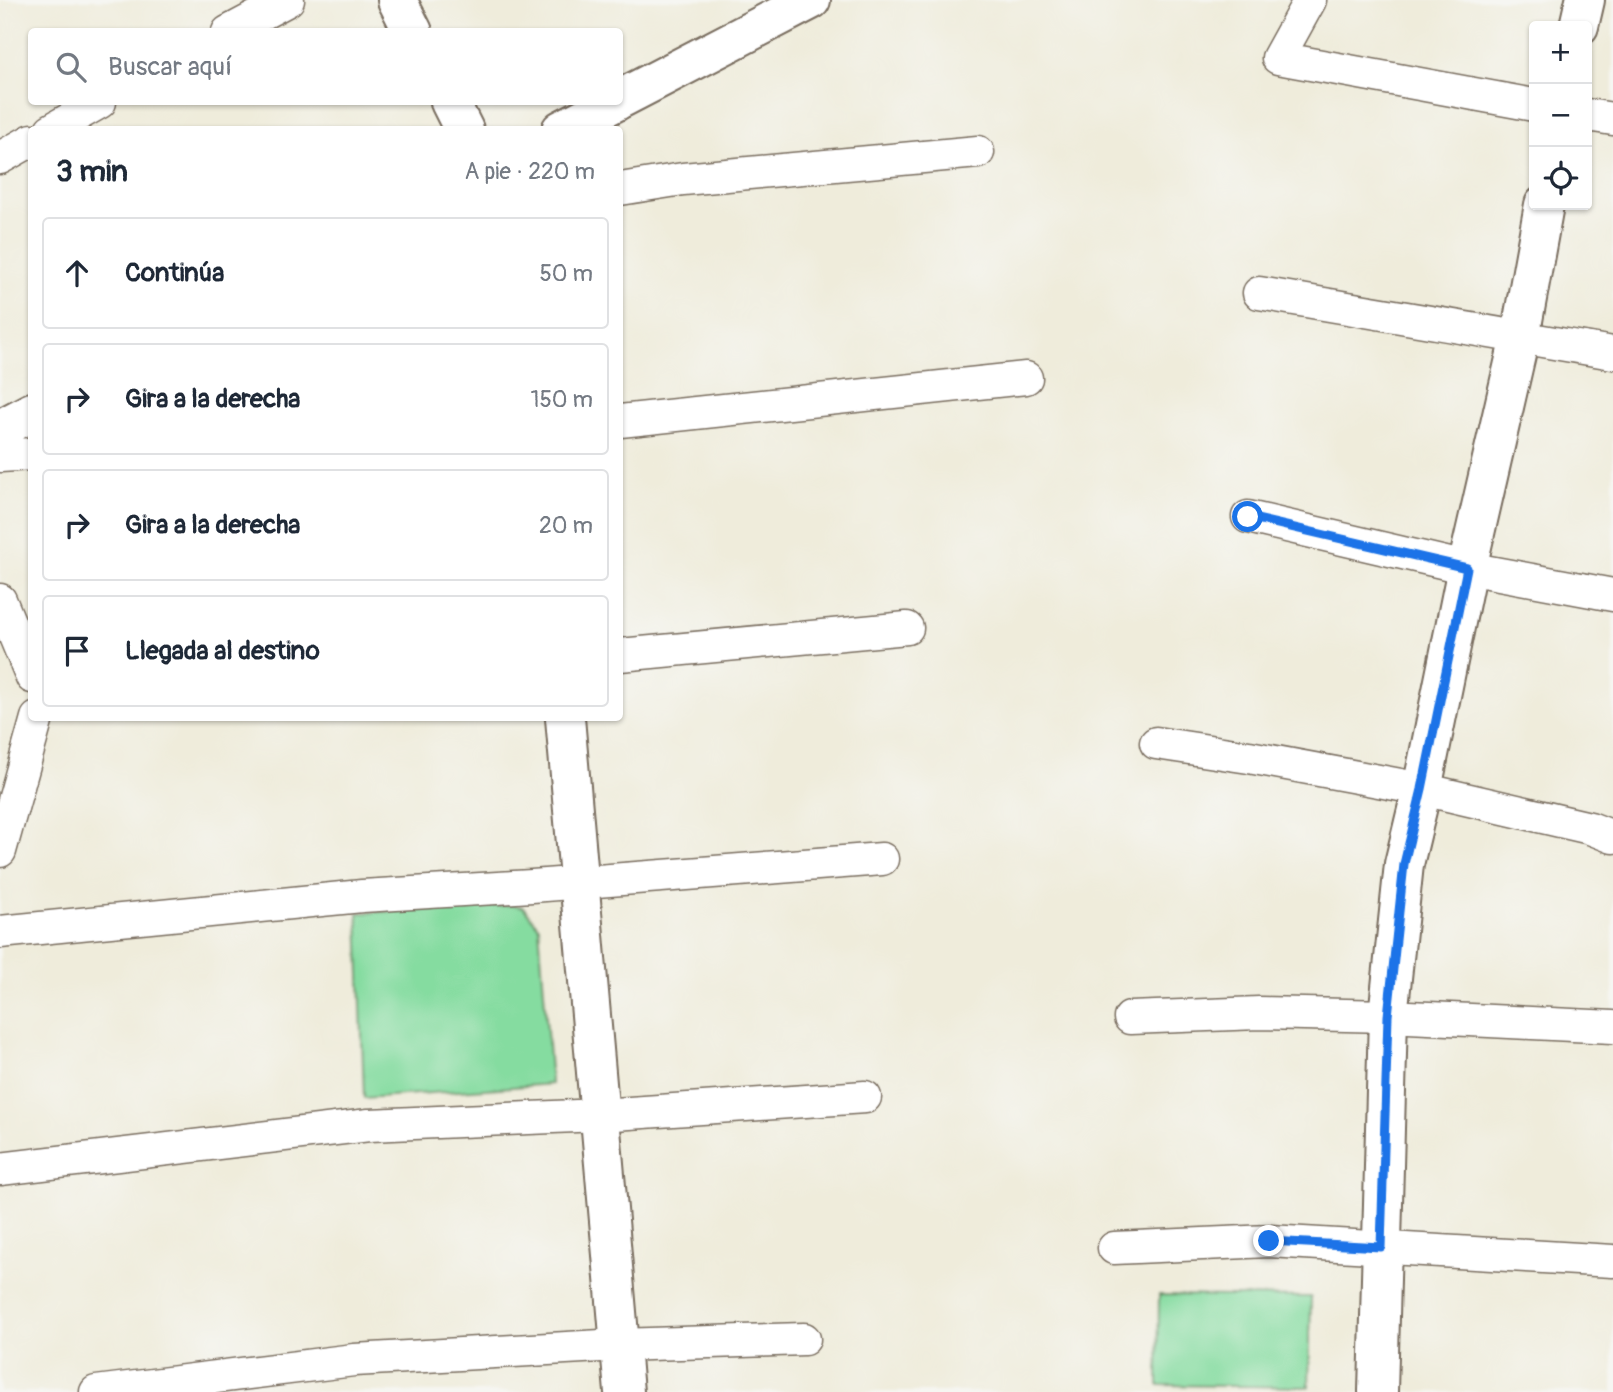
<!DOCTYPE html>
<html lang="es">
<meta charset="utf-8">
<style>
body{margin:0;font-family:Pangolin,sans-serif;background:#f2f2f3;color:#1f2937}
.controls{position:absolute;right:21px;top:21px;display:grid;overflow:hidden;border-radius:7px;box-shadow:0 2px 5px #0004}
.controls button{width:63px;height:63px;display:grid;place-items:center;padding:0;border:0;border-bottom:2px solid #e0e1e3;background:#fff;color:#1f2937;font:35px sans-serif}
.stop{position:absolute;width:21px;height:21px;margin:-16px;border:5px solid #1a73e8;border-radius:50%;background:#fff}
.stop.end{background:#1a73e8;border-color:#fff;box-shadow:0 2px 7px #0008}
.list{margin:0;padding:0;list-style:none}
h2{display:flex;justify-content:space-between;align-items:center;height:91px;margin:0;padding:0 28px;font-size:30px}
h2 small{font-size:23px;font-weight:400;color:#747a83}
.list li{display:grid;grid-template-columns:46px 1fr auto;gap:21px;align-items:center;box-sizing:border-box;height:112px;margin:0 14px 14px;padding:0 14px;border:2px solid #e0e1e3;border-radius:7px}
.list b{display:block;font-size:26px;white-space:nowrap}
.list em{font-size:23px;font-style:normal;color:#747a83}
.icon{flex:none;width:38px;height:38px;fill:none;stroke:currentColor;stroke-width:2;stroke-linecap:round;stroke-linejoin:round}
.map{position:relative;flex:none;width:1613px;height:1392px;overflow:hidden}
.search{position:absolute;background:#fff;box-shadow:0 2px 5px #0004;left:28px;top:28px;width:595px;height:77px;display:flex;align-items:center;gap:18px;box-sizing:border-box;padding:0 24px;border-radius:7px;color:#747a83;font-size:26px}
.panel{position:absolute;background:#fff;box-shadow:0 2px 5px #0004;left:28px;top:126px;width:595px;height:595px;border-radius:7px}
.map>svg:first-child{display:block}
.green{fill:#85dca0;stroke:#60835f;stroke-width:2}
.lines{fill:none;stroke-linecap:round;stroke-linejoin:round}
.street-casing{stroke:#7a6e60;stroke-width:35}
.secondary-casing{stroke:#7a6e60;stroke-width:42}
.street{stroke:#fff;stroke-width:32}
.secondary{stroke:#fff;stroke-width:38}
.route{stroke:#1a73e8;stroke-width:9}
</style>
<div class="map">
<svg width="1613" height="1392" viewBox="0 0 1613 1392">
<rect width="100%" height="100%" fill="#f6f6f2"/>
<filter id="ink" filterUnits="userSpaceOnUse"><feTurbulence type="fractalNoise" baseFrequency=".0143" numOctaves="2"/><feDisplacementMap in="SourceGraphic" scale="14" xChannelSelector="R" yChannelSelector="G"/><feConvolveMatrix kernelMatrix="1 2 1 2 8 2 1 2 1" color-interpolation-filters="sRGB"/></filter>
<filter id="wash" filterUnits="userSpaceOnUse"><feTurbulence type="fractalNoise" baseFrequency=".00686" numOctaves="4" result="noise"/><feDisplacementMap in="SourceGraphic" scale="28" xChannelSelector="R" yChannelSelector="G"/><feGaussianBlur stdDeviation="1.57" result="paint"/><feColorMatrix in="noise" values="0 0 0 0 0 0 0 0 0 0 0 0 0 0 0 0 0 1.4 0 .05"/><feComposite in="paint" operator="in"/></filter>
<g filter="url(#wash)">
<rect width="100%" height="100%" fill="#efecdb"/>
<g class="green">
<path d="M514,905l9,2 16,20 12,157 -187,14 -6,-185z"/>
<path d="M1159,1295l152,2 -2,90 -151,-2z"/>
</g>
</g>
<g filter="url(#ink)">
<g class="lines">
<defs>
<g id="street">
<path d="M1310,0l-32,58 256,47"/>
<path d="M228,32l60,-32"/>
<path d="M1587,115l26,4"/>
<path d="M51,130l49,-28"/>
<path d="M0,158l32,-18"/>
<path d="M620,189l63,-10 295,-27"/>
<path d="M1259,293l354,60"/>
<path d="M620,421l406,-43"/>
<path d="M0,456l32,-2"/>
<path d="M1248,517l219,51 146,27"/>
<path d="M0,600l32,77"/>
<path d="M620,655l287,-27"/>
<path d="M1156,743l93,14 173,32 168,39 23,9"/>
<path d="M0,851l37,-133"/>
<path d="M0,932l362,-36 170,-10 350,-27"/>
<path d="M1130,1018l129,-5 129,3 225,11"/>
<path d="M0,1169l369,-44 231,-10 265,-18"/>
<path d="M1114,1248l155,-7 344,20"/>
<path d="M96,1392l258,-32 265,-15 185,-6"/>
</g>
<g id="secondary">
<path d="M397,0l16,32"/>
<path d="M1579,26l6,-26"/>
<path d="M620,99l191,-99"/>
<path d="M450,102l14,28"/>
<path d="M561,130l54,-28"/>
<path d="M0,429l32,-17"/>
<path d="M565,718l59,674"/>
<path d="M1378,1392l10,-376 16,-152 18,-75 45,-221 53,-231 24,-132"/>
</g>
</defs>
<use href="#street" class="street-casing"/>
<use href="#secondary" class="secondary-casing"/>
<use href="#street" class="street"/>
<use href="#secondary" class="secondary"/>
</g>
</g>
<g class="lines" filter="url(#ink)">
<path class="route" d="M1248,517l219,51 -45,221 -18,75 -16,152 -7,231 -112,-6"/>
</g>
</svg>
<div class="controls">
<button>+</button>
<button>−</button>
<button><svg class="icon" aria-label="locate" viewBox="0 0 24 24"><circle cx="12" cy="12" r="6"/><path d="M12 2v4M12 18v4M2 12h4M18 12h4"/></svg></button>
</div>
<div class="stop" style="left:1248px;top:517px"></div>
<div class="stop end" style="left:1269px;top:1241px"></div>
<div class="search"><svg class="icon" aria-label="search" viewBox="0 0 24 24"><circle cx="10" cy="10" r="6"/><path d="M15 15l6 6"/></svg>Buscar aquí</div>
<section class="panel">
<h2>3 min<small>A pie · 220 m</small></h2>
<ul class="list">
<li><svg class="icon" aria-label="ahead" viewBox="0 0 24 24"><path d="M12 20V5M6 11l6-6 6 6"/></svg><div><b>Continúa</b></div><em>50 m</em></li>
<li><svg class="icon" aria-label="right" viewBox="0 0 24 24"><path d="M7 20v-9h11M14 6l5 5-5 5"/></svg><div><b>Gira a la derecha</b></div><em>150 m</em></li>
<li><svg class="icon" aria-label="right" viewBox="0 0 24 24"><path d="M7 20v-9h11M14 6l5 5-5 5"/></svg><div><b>Gira a la derecha</b></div><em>20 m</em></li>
<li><svg class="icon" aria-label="arrive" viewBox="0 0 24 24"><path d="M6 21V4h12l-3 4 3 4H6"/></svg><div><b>Llegada al destino</b></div></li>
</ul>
</section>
</div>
